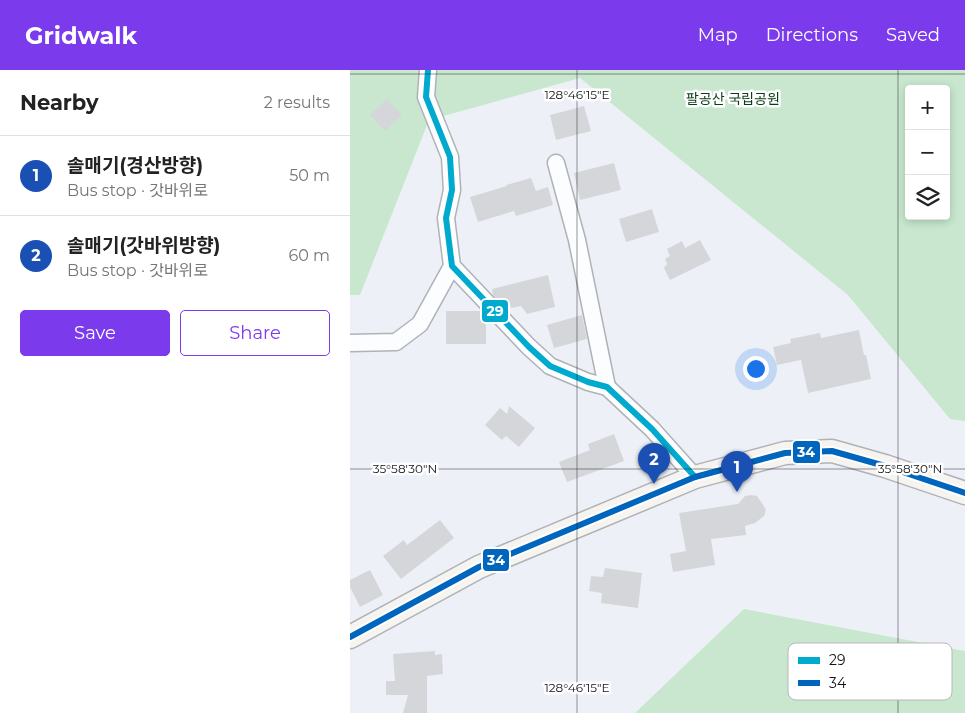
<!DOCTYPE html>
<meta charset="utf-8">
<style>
body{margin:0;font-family:Montserrat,"Noto Sans KR",sans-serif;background:#f6f6f6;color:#222}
.controls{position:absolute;right:15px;top:15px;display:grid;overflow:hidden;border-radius:5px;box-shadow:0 2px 8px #0003}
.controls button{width:45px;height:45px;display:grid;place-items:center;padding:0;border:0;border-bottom:1px solid #e0e0e0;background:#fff;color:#222;font:25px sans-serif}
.you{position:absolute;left:405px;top:298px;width:18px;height:18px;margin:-12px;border:4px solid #fff;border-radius:50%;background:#1a73e8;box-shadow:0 0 0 8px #1a73e833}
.badge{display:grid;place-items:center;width:32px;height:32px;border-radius:50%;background:#7c3aed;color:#fff;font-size:16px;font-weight:700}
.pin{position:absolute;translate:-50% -41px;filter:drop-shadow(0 1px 2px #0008)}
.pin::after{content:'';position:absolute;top:26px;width:18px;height:15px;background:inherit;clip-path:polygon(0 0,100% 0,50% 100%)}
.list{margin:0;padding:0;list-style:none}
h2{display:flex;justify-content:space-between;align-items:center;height:65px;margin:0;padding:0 20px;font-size:21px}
h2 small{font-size:16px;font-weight:400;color:#767676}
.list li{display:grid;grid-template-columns:32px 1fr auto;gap:15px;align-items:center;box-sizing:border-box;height:80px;padding:0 20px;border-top:1px solid #e0e0e0}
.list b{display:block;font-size:19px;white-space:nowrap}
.list p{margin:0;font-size:16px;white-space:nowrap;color:#767676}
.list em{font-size:16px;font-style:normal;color:#767676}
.actions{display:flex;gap:10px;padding:15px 20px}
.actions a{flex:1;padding:11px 0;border:1px solid #7c3aed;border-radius:5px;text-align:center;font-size:18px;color:#7c3aed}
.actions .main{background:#7c3aed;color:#fff}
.icon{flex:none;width:28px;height:28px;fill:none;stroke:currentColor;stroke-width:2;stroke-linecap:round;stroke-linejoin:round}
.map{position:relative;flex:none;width:615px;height:643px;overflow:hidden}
header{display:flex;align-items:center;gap:30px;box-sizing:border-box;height:70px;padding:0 25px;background:#7c3aed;color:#fff}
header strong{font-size:24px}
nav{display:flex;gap:28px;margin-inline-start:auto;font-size:18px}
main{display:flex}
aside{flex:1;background:#fff}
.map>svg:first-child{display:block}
.green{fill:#c8e7ce;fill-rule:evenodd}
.building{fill:#d4d6da}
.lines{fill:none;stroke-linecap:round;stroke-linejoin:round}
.street-casing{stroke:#afb2b7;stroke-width:19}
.secondary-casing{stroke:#afb2b7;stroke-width:25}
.street{stroke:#fcfdfe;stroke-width:16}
.secondary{stroke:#f5f4f1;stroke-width:22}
.bus-1-casing{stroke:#fff;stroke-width:10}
.bus-2-casing{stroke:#fff;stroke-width:10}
.bus-1{stroke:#00a9ce;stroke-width:6}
.bus-2{stroke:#0065bd;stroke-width:6}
.ticks{fill:none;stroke:#111317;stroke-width:1;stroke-opacity:0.45}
.labels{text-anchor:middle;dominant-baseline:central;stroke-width:5;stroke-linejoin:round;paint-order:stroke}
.park-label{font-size:14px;fill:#093d15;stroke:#fff}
.key{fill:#fff;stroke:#b8b8b9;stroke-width:1}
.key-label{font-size:14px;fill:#111317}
.ticks-label{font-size:12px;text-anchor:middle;fill:#111317;stroke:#fff;stroke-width:5;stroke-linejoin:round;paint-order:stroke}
.line-badge{stroke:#fff;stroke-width:2}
.badge-label{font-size:14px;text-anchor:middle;font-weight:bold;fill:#fff}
</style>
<header>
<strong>Gridwalk</strong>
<nav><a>Map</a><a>Directions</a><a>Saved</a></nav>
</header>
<main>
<aside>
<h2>Nearby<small>2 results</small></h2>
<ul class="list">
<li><span class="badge" style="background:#1a4fb4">1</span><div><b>솔매기(경산방향)</b><p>Bus stop · 갓바위로</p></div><em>50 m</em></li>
<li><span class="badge" style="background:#1a4fb4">2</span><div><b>솔매기(갓바위방향)</b><p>Bus stop · 갓바위로</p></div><em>60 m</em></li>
</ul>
<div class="actions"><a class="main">Save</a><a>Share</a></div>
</aside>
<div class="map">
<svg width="615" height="643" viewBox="0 0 615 643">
<rect width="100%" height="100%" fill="#edf1f7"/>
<g class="green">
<path d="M0,0h615v351l-15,-2 -102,-124 -268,-217 -151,42 -69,175h-10zM559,19h37v127h-37z"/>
<path d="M394,539l221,42v62h-330z"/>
</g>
<g class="building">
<path d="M37,29l15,16 -17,16 -15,-16z"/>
<path d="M234,36l7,25 -35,9 -6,-25z"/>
<path d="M264,93l7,27 -41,10 -6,-27z"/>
<path d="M181,108l5,13 12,-4 5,18 -37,11 -2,-5 -36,11 -8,-25 37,-11 -1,-1z"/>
<path d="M302,139l7,23 -33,10 -7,-23z"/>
<path d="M350,170l11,20 -41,20 -6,-12 3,-4 -2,-5 5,-3 -3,-7 15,-8 3,7z"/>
<path d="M198,205l7,32 -28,7 -6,-8 -10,2 -3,-9 -9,2 -6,-6 -1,-6z"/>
<path d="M96,241h35l5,5v28h-40z"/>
<path d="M232,245l5,24 -33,9 -7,-23z"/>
<path d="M509,260l5,25h2l5,24 -63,14 -7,-33 -24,5 -4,-18 18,-4 -1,-4 30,-6 1,5z"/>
<path d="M159,336l26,22 -16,19 -13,-11 -4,4 -17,-15 15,-17 7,6z"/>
<path d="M264,364l10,27 -57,21 -8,-20 31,-12 -2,-6z"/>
<path d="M401,425l6,1 5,7 4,7 -2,6 -9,7 -10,3 1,9 -35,4 4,26 -42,7 -3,-18 16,-3 -7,-38 59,-9 7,-8z"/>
<path d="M90,450l14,18 -53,41 -18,-23 21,-16 3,5z"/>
<path d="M255,498l37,5 -4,35 -37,-5 1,-10 -13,-2 2,-15 12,1z"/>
<path d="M20,500l13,25 -23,12 -10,-20v-7z"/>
<path d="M85,581v4l7,-1 1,20 -16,2v37h-24l5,-18h-22v-14h9l-2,-27z"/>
</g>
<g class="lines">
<defs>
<g id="street">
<path d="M78,0l-2,27 24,60 2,33 -6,28 6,48 77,81 21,19 38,16 19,5 45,42 43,48"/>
<path d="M206,93l21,77 30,147"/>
<path d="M0,273l46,-1 24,-18 32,-58"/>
</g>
<path id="secondary" d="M0,567l129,-70 216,-90 90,-24 47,-2 53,15 80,27"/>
</defs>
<use href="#street" class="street-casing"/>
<use href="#secondary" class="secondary-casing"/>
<use href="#street" class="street"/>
<use href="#secondary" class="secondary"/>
<defs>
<path id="bus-1" d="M78,0l-2,27 24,60 2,33 -6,28 6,48 77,81 21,19 38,16 19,5 45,42 43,48"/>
<path id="bus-2" d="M0,567l129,-70 216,-90 90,-24 47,-2 53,15 80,27"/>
</defs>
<use href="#bus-1" class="bus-1-casing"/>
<use href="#bus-2" class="bus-2-casing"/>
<use href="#bus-1" class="bus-1"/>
<use href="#bus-2" class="bus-2"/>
</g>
<path class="ticks" d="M227,0v643M548,0v643M0,4h615M0,399h615"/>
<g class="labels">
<g class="park-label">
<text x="383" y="29">팔공산 국립공원</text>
</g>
</g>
<rect x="438" y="573" width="164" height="57" rx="8" class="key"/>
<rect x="448" y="587" width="22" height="7" fill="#00a9ce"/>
<rect x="448" y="610" width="22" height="6" fill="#0065bd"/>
<g class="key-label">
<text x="479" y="595">29</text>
<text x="479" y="618">34</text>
</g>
<g class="ticks-label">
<text x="227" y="29">128°46'15"E</text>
<text x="55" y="403">35°58'30"N</text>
<text x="560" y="403">35°58'30"N</text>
<text x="227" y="622">128°46'15"E</text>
</g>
<g class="line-badge">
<rect x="131" y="229" width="28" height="24" rx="5" fill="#00a9ce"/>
<rect x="442" y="370" width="29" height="24" rx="5" fill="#0065bd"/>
<rect x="132" y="478" width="28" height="24" rx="5" fill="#0065bd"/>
</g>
<g class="badge-label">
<text x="145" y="246">29</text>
<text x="456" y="387">34</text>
<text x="146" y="495">34</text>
</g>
</svg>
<div class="controls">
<button>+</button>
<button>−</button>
<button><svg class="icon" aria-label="layers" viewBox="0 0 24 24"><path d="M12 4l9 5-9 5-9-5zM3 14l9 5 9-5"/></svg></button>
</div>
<div class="you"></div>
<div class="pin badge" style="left:387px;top:422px;background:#1a4fb4">1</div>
<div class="pin badge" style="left:304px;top:414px;background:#1a4fb4">2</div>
</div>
</main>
